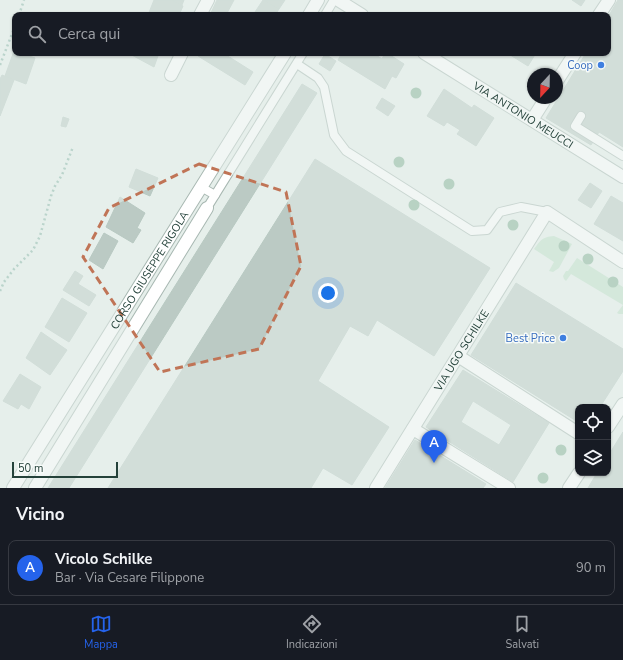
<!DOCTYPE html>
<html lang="it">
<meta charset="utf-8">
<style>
body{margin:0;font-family:"Nunito Sans",sans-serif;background:#20242c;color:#f1f3f6}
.controls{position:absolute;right:12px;bottom:12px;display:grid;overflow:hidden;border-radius:8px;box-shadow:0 1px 3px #0004}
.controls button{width:36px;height:36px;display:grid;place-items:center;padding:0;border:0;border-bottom:1px solid #363941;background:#171b24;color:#f1f3f6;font:20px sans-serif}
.compass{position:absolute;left:527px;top:68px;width:36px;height:36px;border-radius:50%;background:#171b24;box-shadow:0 1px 3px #0004;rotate:202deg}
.scale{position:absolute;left:12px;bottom:10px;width:106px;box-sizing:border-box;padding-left:4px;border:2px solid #24423a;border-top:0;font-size:11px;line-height:14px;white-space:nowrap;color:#24423a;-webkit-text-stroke:3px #f7fbf9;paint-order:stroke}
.you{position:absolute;left:328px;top:293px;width:14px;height:14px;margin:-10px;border:3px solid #fff;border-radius:50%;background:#1a73e8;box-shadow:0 0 0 6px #1a73e833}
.badge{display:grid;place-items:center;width:26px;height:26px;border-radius:50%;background:#2563eb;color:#fff;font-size:13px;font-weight:700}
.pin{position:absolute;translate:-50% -33px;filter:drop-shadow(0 1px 2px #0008)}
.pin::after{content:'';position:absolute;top:21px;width:14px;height:12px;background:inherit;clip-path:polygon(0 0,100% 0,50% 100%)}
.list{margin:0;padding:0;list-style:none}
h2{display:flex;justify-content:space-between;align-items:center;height:52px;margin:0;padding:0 16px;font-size:17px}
h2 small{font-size:13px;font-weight:400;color:#9ea1a6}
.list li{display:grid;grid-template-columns:26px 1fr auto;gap:12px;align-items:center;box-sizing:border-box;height:56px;margin:0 8px 8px;padding:0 8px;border:1px solid #363941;border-radius:8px}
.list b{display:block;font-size:15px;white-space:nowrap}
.list p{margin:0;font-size:13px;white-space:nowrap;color:#9ea1a6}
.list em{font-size:13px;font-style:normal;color:#9ea1a6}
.icon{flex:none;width:22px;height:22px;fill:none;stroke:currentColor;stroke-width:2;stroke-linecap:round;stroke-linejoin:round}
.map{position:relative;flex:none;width:623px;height:488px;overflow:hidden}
.search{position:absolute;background:#171b24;box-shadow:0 1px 3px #0004;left:12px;right:12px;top:12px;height:44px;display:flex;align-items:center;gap:10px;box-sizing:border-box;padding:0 14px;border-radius:8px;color:#9ea1a6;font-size:15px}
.sheet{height:116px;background:#171b24}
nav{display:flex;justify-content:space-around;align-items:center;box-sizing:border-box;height:56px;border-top:1px solid #363941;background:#171b24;font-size:11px;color:#9ea1a6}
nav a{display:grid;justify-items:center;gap:2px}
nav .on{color:#2563eb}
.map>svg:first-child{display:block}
.green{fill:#bfe0c8}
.building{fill:#bbcac4;stroke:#b8c9c2;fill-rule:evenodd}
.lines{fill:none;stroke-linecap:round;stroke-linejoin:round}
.lane-casing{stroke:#a8b8b2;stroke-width:10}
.street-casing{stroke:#a8b8b2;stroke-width:14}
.path{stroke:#86b3a5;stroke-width:2.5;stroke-dasharray:2 3;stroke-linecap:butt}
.lane{stroke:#fff;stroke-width:8}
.street{stroke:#fff;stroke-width:12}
.tree{fill:#80af93}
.marked{fill:none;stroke:#c07456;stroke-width:3;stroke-dasharray:8 5;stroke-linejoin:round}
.shop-dot{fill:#3f7fe0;stroke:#f7fbf9;stroke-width:1.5}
.labels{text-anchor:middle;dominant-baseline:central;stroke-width:3;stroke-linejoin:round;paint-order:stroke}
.shop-label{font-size:11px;fill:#366cbe;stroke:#f7fbf9;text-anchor:end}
.street-label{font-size:11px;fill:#24423a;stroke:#f7fbf9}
</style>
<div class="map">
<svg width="623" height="488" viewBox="0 0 623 488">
<rect width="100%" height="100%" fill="#e6efeb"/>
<g class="green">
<path d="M554,236l18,8 -13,24 -6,4 -4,-1 5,-9 -20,-13c7,-9 8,-12 20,-13z"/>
<path d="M577,258l46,29v27h-4l-2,-1 6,-8 -52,-31 -5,7 -2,-2 -1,-3 3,-5h2z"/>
</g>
<g class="building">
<path d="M154,0h18l11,6 -4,9h-31z"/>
<path d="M172,0h12l-2,5z"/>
<path d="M217,0h17l-8,15h-16z"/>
<path d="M263,0l16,9 -4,6h-22z"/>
<path d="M264,0h21l-6,9z"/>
<path d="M572,0h13l-4,6z"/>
<path d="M618,0h5v147l-24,-15 -8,13 -45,-27 40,-65h22v-36z"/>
<path d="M14,51h1v2h6l14,5 -9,26 -21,-8z"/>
<path d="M128,53h31l-5,14z"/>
<path d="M199,53h24l30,19 -8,13 -47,-29z"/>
<path d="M342,53h31l9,6 3,-6h2l17,11 -8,14 -4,-2 -7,13 -47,-29z"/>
<path d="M507,53h29l-8,13z"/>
<path d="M325,54l11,7 -6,10 -11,-7z"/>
<path d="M2,75l12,5 -14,36v-37z"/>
<path d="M302,84l15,9 -248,395h-21z"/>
<path d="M444,89l28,19 2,-3 20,13 -18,28 -19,-12 3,-4 -13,-8 -3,4 -17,-10z"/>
<path d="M382,98l13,8 -7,10 -12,-8z"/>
<path d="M63,117l6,2 -3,8 -5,-1z"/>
<path d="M315,159l175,109 -56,88 -57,-36 -9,16 -18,-10 -32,55 71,46 -37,58 -29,-17 -12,20h-203z"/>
<path d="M136,169l22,9 -8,18 -21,-9z"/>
<path d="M590,183l12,8 -11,17 -13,-8z"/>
<path d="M611,196l12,7v38l-29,-17z"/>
<path d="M120,197l25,16 -8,15 4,2 -8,13 -27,-16z"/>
<path d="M104,233l14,8 -15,28 -14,-9z"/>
<path d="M75,271l8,5 -5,8 18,11 -7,11 -26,-16z"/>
<path d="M516,283l107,66v22l-23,36h-22v15l-107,-67z"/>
<path d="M62,298l25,15 -18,29 -24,-15z"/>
<path d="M41,332l26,18 -17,25 -24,-17z"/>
<path d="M463,370l86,53 -36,59 -87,-55zM473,401l38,24 -12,20 -38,-23z"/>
<path d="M20,374l21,13 -12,22 -8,-5 -3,5 -15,-8z"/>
<path d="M623,432v56h-35l9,-15h11v-17z"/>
<path d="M415,440l71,44 -3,4h-98z"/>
</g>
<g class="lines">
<defs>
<g id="lane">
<path d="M325,15l9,-15"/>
<path d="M297,64l21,14 6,9 10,48 12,16 126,80 15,-1 13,-18 21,-5 26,5"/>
<path d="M581,116l-6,10 48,30"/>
<path d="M201,187l14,8"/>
<path d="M207,208l96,-155"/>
</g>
<g id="street">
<path d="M338,0l24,15"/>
<path d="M200,15l8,-15"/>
<path d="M309,15l9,-15"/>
<path d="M599,15l10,-15"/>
<path id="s1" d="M424,53l199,124"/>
<path d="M171,75l11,-22"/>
<path d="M557,81l18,-28"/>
<path d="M532,120l14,-22"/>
<path d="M458,356l120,77"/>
<path d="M608,427l15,-23"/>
<path d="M413,429l96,59"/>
<path id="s2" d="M13,488l272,-435"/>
<path d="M35,488l172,-280"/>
<path id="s3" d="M376,488l171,-276 76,50"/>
<path d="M569,488l10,-15"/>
</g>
</defs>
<use href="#lane" class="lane-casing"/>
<use href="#street" class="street-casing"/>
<g class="path">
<path d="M19,15l5,-15"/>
<path d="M0,65l15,-39"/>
<path d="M0,291l4,-9 10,-13 19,-19 7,-14 11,-40 4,-10 7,-11 11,-28"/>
</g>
<use href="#lane" class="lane"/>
<use href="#street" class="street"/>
</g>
<g class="tree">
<circle cx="416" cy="93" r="5.5"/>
<circle cx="399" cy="162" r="5.5"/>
<circle cx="449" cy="184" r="5.5"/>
<circle cx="414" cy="205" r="5.5"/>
<circle cx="513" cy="225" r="5.5"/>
<circle cx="564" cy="246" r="5.5"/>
<circle cx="588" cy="259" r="5.5"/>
<circle cx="613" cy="282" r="5.5"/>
<circle cx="561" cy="450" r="5.5"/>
<circle cx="543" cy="478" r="5.5"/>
</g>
<path d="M0 0H623V488H0ZM199,164l87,28 15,74 -42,83 -99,23 -77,-115 26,-49z" fill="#e6efeb" fill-opacity=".55" fill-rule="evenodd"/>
<path class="marked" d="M199,164l87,28 15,74 -42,83 -99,23 -77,-115 26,-49z"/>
<g class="shop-dot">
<circle cx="601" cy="65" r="4"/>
<circle cx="563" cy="338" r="4"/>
</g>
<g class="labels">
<g class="shop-label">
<text x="593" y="65">Coop</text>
<text x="555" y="338">Best Price</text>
</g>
<g class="street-label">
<text stroke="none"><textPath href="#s1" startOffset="117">VIA ANTONIO MEUCCI</textPath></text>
<text stroke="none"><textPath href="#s2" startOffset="257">CORSO GIUSEPPE RIGOLA</textPath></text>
<text stroke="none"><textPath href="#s3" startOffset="162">VIA UGO SCHILKE</textPath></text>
</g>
</g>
</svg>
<div class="controls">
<button><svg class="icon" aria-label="locate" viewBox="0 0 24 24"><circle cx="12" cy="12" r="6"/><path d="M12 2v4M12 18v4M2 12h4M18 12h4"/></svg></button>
<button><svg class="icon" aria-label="layers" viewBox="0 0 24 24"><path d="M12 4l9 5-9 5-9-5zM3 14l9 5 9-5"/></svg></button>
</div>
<svg class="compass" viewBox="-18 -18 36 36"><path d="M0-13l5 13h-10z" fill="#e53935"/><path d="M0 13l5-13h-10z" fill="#9ea1a6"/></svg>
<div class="scale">50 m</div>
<div class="you"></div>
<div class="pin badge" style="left:434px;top:463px">A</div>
<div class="search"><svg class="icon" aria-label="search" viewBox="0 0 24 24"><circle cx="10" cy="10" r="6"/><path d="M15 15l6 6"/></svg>Cerca qui</div>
</div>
<section class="sheet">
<h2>Vicino<small></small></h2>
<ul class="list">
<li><span class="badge">A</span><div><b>Vicolo Schilke</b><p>Bar · Via Cesare Filippone</p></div><em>90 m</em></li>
</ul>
</section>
<nav>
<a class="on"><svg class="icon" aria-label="map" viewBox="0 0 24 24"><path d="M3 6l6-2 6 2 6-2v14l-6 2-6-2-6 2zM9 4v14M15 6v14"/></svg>Mappa</a>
<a><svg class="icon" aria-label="directions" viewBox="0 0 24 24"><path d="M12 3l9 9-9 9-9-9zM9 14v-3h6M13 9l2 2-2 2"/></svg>Indicazioni</a>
<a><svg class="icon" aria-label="saved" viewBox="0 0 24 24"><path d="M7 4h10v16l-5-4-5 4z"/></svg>Salvati</a>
</nav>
